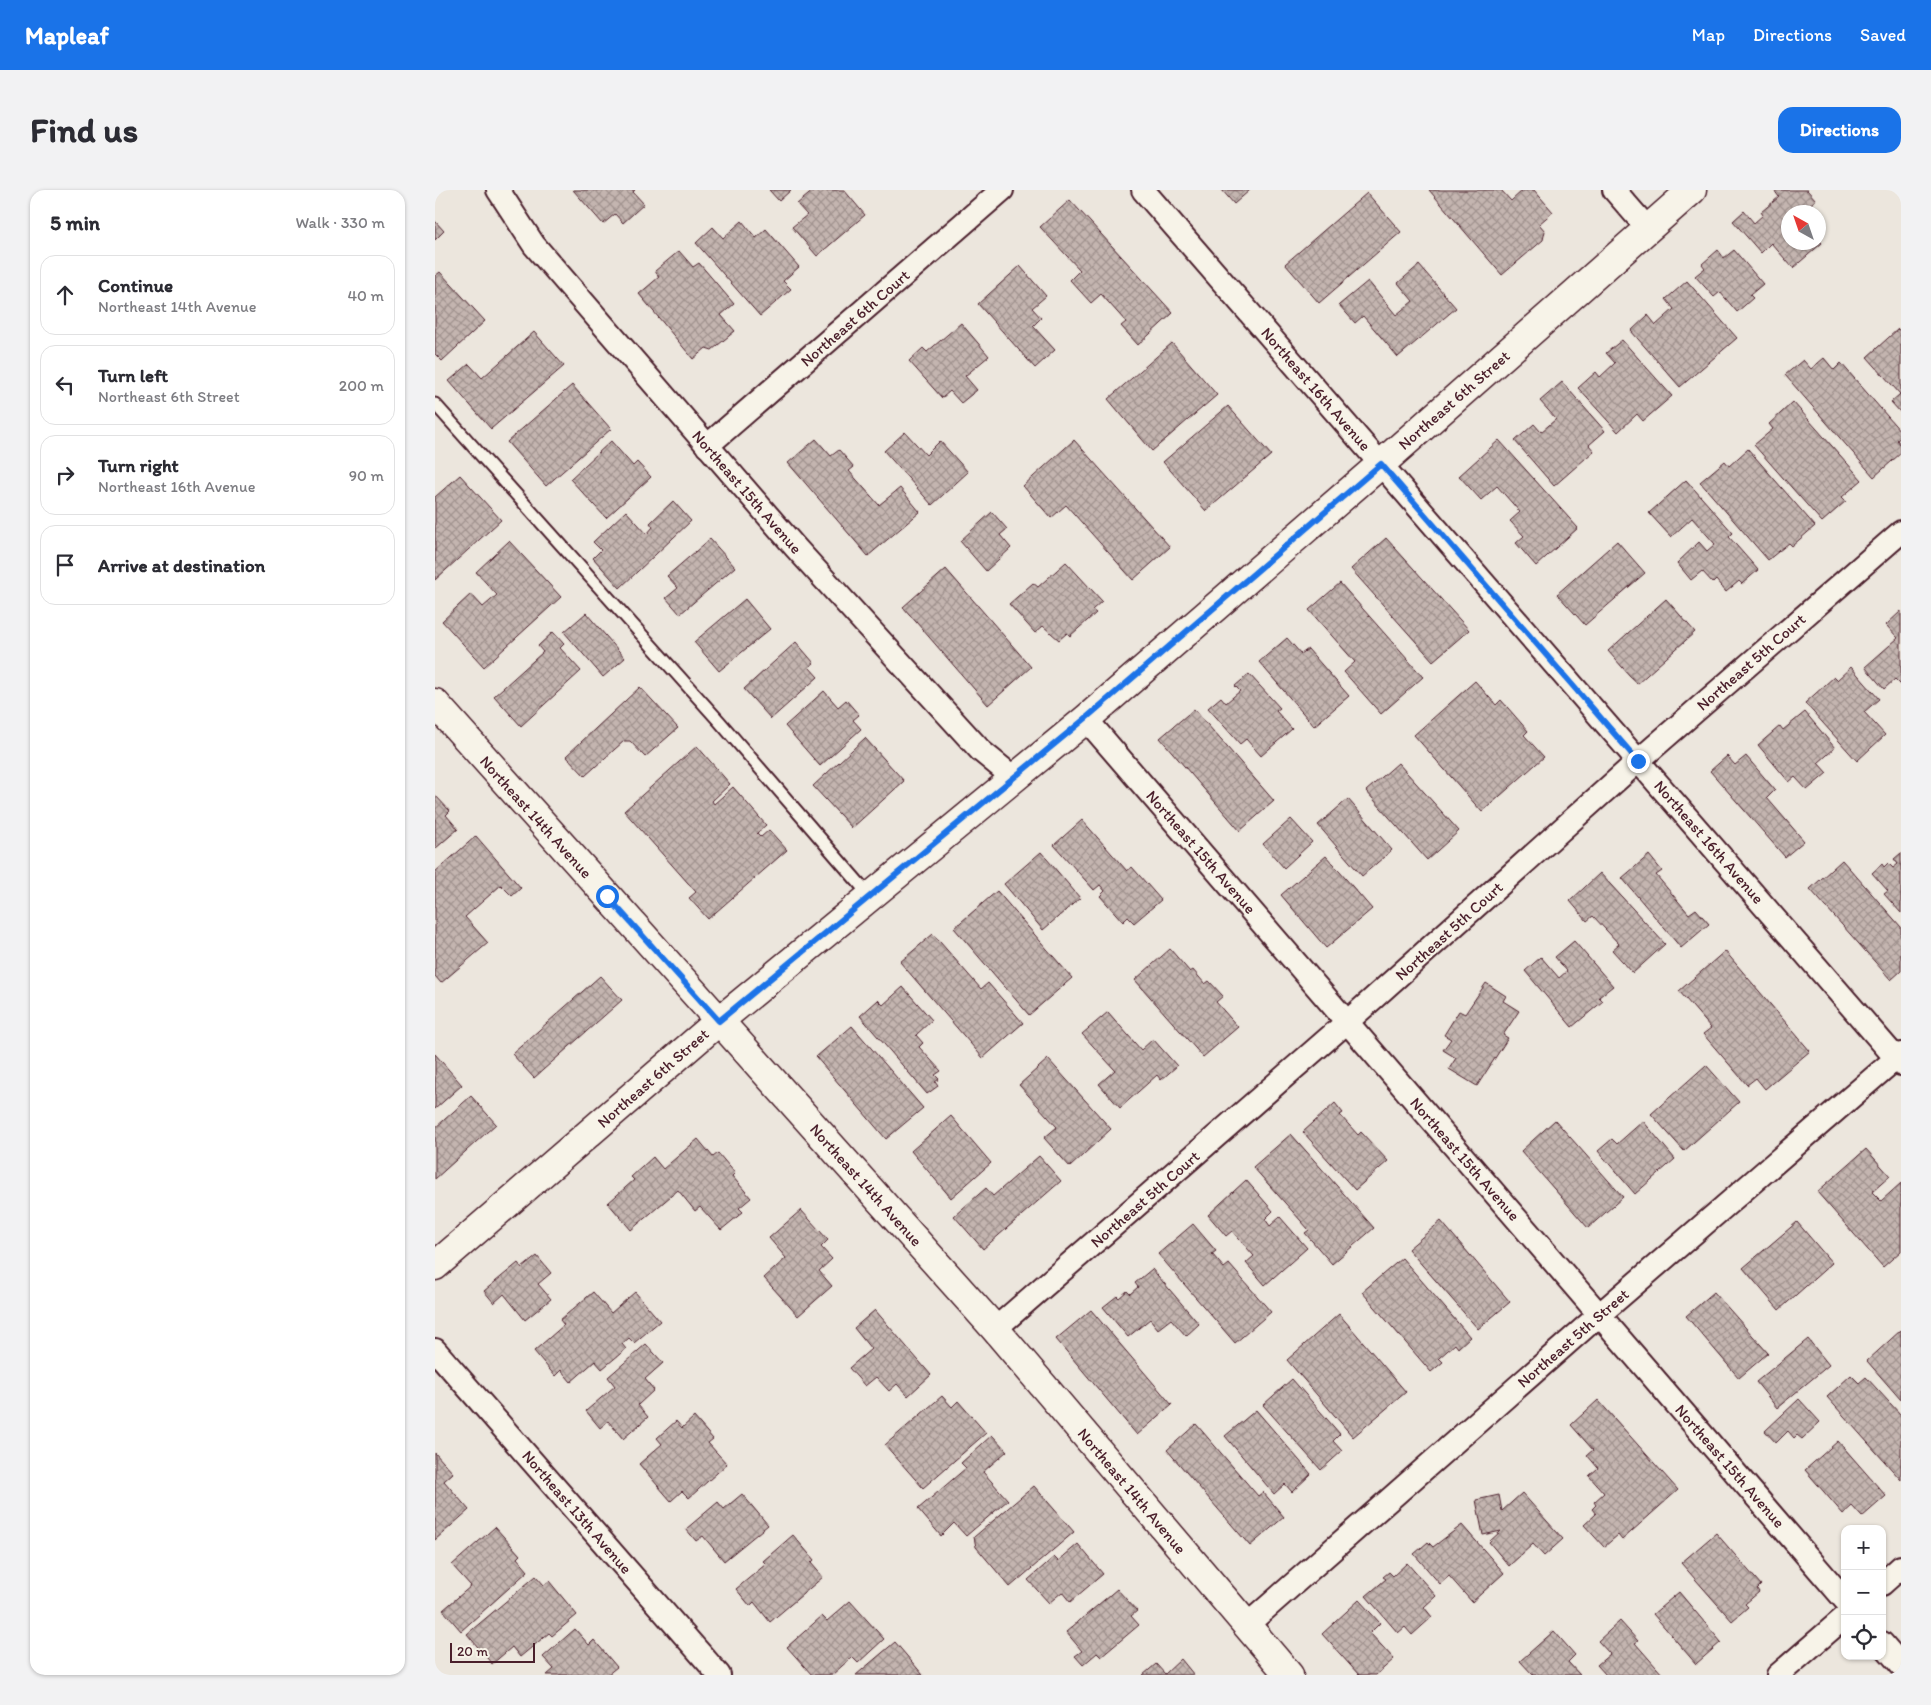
<!DOCTYPE html>
<meta charset="utf-8">
<style>
body{margin:0;font-family:Itim,sans-serif;background:#f2f2f3;color:#2b2b33}
.controls{position:absolute;right:15px;bottom:15px;display:grid;overflow:hidden;border-radius:10px;box-shadow:0 1px 4px #0004}
.controls button{width:45px;height:45px;display:grid;place-items:center;padding:0;border:0;border-bottom:1px solid #e1e1e2;background:#fff;color:#2b2b33;font:25px sans-serif}
.compass{position:absolute;left:1346px;top:15px;width:45px;height:45px;border-radius:50%;background:#fff;box-shadow:0 1px 4px #0004;rotate:320deg}
.scale{position:absolute;left:15px;bottom:12px;width:85px;box-sizing:border-box;padding-left:5px;border:2px solid #4a1f2b;border-top:0;font-size:14px;line-height:18px;white-space:nowrap;color:#4a1f2b;-webkit-text-stroke:4px #f7f3e8;paint-order:stroke}
.stop{position:absolute;width:15px;height:15px;margin:-11px;border:4px solid #1a73e8;border-radius:50%;background:#fff}
.stop.end{background:#1a73e8;border-color:#fff;box-shadow:0 1px 5px #0008}
.list{margin:0;padding:0;list-style:none}
h2{display:flex;justify-content:space-between;align-items:center;height:65px;margin:0;padding:0 20px;font-size:21px}
h2 small{font-size:16px;font-weight:400;color:#7c7c81}
.list li{display:grid;grid-template-columns:32px 1fr auto;gap:15px;align-items:center;box-sizing:border-box;height:80px;margin:0 10px 10px;padding:0 10px;border:1px solid #e1e1e2;border-radius:15px}
.list b{display:block;font-size:19px;white-space:nowrap}
.list p{margin:0;font-size:16px;white-space:nowrap;color:#7c7c81}
.list em{font-size:16px;font-style:normal;color:#7c7c81}
.icon{flex:none;width:28px;height:28px;fill:none;stroke:currentColor;stroke-width:2;stroke-linecap:round;stroke-linejoin:round}
.map{position:relative;flex:none;width:1466px;height:1485px;overflow:hidden;border-radius:15px}
header{display:flex;align-items:center;gap:30px;box-sizing:border-box;height:70px;padding:0 25px;background:#1a73e8;color:#fff}
header strong{font-size:24px}
nav{display:flex;gap:28px;margin-inline-start:auto;font-size:18px}
.intro{display:flex;align-items:center;justify-content:space-between;box-sizing:border-box;height:120px;padding:0 30px}
h1{margin:0;font-size:35px}
.button{padding:12px 22px;border-radius:15px;background:#1a73e8;color:#fff;font-size:18px;font-weight:700}
main{display:flex;gap:30px;padding:0 30px}
aside{flex:1;background:#fff;border-radius:15px;box-shadow:0 1px 4px #0004}
.map>svg:first-child{display:block}
.building{fill:url(#building-cross-hatch);stroke:#4a1f2b}
.lines{fill:none;stroke-linecap:round;stroke-linejoin:round}
.lane-casing{stroke:#4a1f2b;stroke-width:15}
.street-casing{stroke:#4a1f2b;stroke-width:26}
.secondary-casing{stroke:#4a1f2b;stroke-width:31}
.lane{stroke:#f7f3e8;stroke-width:11}
.street{stroke:#f7f3e8;stroke-width:22}
.secondary{stroke:#f7f3e8;stroke-width:28}
.route{stroke:#1a73e8;stroke-width:6}
.labels{text-anchor:middle;dominant-baseline:central;stroke-width:4;stroke-linejoin:round;paint-order:stroke}
.street-label{font-size:16px;fill:#4a1f2b;stroke:#f7f3e8}
</style>
<header>
<strong>Mapleaf</strong>
<nav><a>Map</a><a>Directions</a><a>Saved</a></nav>
</header>
<div class="intro"><h1>Find us</h1><a class="button">Directions</a></div>
<main>
<aside>
<h2>5 min<small>Walk · 330 m</small></h2>
<ul class="list">
<li><svg class="icon" aria-label="ahead" viewBox="0 0 24 24"><path d="M12 20V5M6 11l6-6 6 6"/></svg><div><b>Continue</b><p>Northeast 14th Avenue</p></div><em>40 m</em></li>
<li><svg class="icon" aria-label="left" viewBox="0 0 24 24"><path d="M17 20v-9H6M10 6l-5 5 5 5"/></svg><div><b>Turn left</b><p>Northeast 6th Street</p></div><em>200 m</em></li>
<li><svg class="icon" aria-label="right" viewBox="0 0 24 24"><path d="M7 20v-9h11M14 6l5 5-5 5"/></svg><div><b>Turn right</b><p>Northeast 16th Avenue</p></div><em>90 m</em></li>
<li><svg class="icon" aria-label="arrive" viewBox="0 0 24 24"><path d="M6 21V4h12l-3 4 3 4H6"/></svg><div><b>Arrive at destination</b></div></li>
</ul>
</aside>
<div class="map">
<svg width="1466" height="1485" viewBox="0 0 1466 1485">
<defs>
<pattern id="building-cross-hatch" width="8" height="8" patternUnits="userSpaceOnUse" patternTransform="scale(1.25)"><rect width="8" height="8" fill="#c4b5b0"/><path d="M0 0l8 8M0 8l8-8" fill="none" stroke="#a1938f"/></pattern>
</defs>
<rect width="100%" height="100%" fill="#ece6dd"/>
<filter id="ink" filterUnits="userSpaceOnUse"><feTurbulence type="fractalNoise" baseFrequency=".02" numOctaves="2"/><feDisplacementMap in="SourceGraphic" scale="10" xChannelSelector="R" yChannelSelector="G"/><feConvolveMatrix kernelMatrix="1 2 1 2 8 2 1 2 1" color-interpolation-filters="sRGB"/></filter>
<g filter="url(#ink)">
<g class="building">
<path d="M138,0h62l-2,2 11,12 -21,19 -8,-9 -12,10z"/>
<path d="M334,0h22l-12,11z"/>
<path d="M379,0h30l21,25 -48,41 -25,-29 15,-12 -10,-11z"/>
<path d="M787,0h28l-16,14z"/>
<path d="M994,0h72l10,11 12,-11h11l19,22 -14,12 6,7 -2,9 -41,35z"/>
<path d="M1339,0h33l9,10 -15,12h-12v30h30v-2l3,3 -29,25 -22,-25 -10,10 -28,-32 11,-10 10,12 9,-8 -2,-3 18,-15z"/>
<path d="M932,3l34,39 -82,71 -34,-39z"/>
<path d="M635,10l103,113 -35,32 -17,-19 5,-4 -25,-28 -10,9 -21,-23 10,-10 -40,-43z"/>
<path d="M0,31l9,10 -9,9z"/>
<path d="M307,31l14,17 10,-9 33,38 -16,14 8,8 -31,27 -64,-73 17,-16 10,11z"/>
<path d="M1283,60l6,8 10,-8 29,34 -13,11 3,3 -16,14 -17,-20 -6,5 -19,-21 10,-8 -3,-4z"/>
<path d="M244,61l14,16 6,-4 35,41 -13,11 14,16 -23,19 -6,-2 -13,11 -54,-65 20,-17 -4,-6z"/>
<path d="M984,75l37,43 -58,49 -35,-41 -8,7 -16,-18 29,-24 28,34 17,-14 -15,-18z"/>
<path d="M585,76l26,30 -14,12 9,10 -8,8 22,24 -20,18 -57,-64z"/>
<path d="M5,82l45,49 -43,40 -7,-7v-78z"/>
<path d="M1252,91l50,57 -57,49 -49,-56 17,-16 8,10 18,-16 -8,-10z"/>
<path d="M526,133l28,33 -24,20 12,14 -16,13 -11,-12 -8,7 -33,-37 14,-13 4,4z"/>
<path d="M1463,139l3,4v80l-10,-11 9,-8 -33,-37z"/>
<path d="M99,142l30,34 -73,63 -42,-48 20,-17 13,14z"/>
<path d="M1187,150l50,56 -29,25 -6,-7 -19,18 -40,-44 18,-16 4,5 15,-14 -9,-10z"/>
<path d="M737,153l45,52 -65,56 -44,-52z"/>
<path d="M1389,168l10,12 7,-7 60,69v5l-4,3 4,5v8l-27,24 -89,-102 18,-15 8,9z"/>
<path d="M1127,192l43,49 -16,14 5,6 -40,35 -39,-45 19,-17 7,8 15,-13 -16,-18z"/>
<path d="M137,195l39,44 -65,57 -39,-44z"/>
<path d="M1358,212l69,78 -20,17 4,4 -24,21 -68,-77 19,-16 -4,-5z"/>
<path d="M793,216l43,49 -65,56 -43,-49z"/>
<path d="M470,242l21,23 14,-14 28,31 -36,33 -48,-54z"/>
<path d="M381,249l15,17 8,-6 15,17 -5,4 30,34 21,-17 20,24 -52,44 -80,-93z"/>
<path d="M639,250l96,107 -37,33 -67,-75 -15,13 -28,-32z"/>
<path d="M1064,250l79,88 -42,38 -20,-23 8,-7 -14,-15 10,-9 -23,-26 -16,14 -22,-24z"/>
<path d="M176,251l22,25 4,-4 14,15 -45,41 -36,-39z"/>
<path d="M1313,259l67,77 -23,20 -3,-3 -21,17 -68,-78 25,-21 4,5z"/>
<path d="M25,285l41,45 -66,60v-83z"/>
<path d="M1251,290l47,53 -4,4 29,33 -16,14 -3,-3 -13,11 -10,-12 -3,3 -11,-12 -11,9 -14,-17 22,-21 8,9 8,-7 -23,-26 -21,19 -22,-24z"/>
<path d="M238,311l18,20 -71,67 -27,-30 8,-8 -8,-8 33,-31 21,23 6,-7 -3,-4z"/>
<path d="M557,322l15,17 -7,6 11,13 -25,23 -26,-30z"/>
<path d="M951,348l83,92 -36,31 -82,-92z"/>
<path d="M275,349l25,28 -55,47 -14,-16 12,-10 -11,-12z"/>
<path d="M74,351l52,56 -77,70 -42,-46 29,-27 12,13 14,-12 -21,-23z"/>
<path d="M1182,351l28,32 -60,52 -28,-31z"/>
<path d="M631,372l36,39 -10,9 4,3 -26,23 -3,-3 -8,7 -16,-14 -8,7 -26,-29 24,-21 5,4z"/>
<path d="M511,379l85,98 -43,38 -85,-98z"/>
<path d="M905,393l83,94 -42,37 -37,-42 11,-10 -46,-52z"/>
<path d="M310,409l25,30 -51,42 -25,-29z"/>
<path d="M1231,409l29,33 -58,52 -29,-33z"/>
<path d="M1466,421v74l-6,-6 -11,10 -19,-22 33,-29 -12,-13z"/>
<path d="M151,423l39,45 -22,19 -39,-45z"/>
<path d="M118,442l11,12 -4,4 21,23 -60,55 -27,-30 49,-44 -5,-6z"/>
<path d="M852,448l14,16 7,-5 41,47 -35,30 -55,-64z"/>
<path d="M361,452l18,21 -5,4 9,10 -47,42 -27,-30z"/>
<path d="M1416,477l28,32 -15,13 21,23 -28,26 -52,-58 29,-26 3,3z"/>
<path d="M814,484l31,34 -4,3 16,18 -31,27 -15,-17 -6,5 -32,-36 13,-11 5,6 14,-12 -5,-5z"/>
<path d="M1040,491l21,24 5,-5 27,31 -4,4 20,22 -62,55 -68,-77z"/>
<path d="M205,497l38,41 -33,29 -15,-16h-6l-39,35 -19,-20z"/>
<path d="M389,501l14,16 8,-7 13,15 -6,5 8,9 -41,37 -35,-40z"/>
<path d="M759,519l80,92 -34,30 -80,-93z"/>
<path d="M1370,522l30,36 -17,15 9,10 -20,17 -12,-13 -6,5 -31,-37 22,-19 3,4z"/>
<path d="M430,548l39,43 -52,47 -39,-42z"/>
<path d="M262,556l33,38 -18,17 2,3 19,-17 33,38 -9,8 4,4 8,-7 18,20 -79,69 -19,-21 7,-6 -72,-81z"/>
<path d="M1292,566l8,9 11,-9 29,34 -8,8 37,43 -19,16 -75,-86z"/>
<path d="M963,573l61,68 -32,29 -61,-69z"/>
<path d="M0,605l15,16 -4,4 12,14 -23,20z"/>
<path d="M913,609l44,51 -30,26 -44,-51z"/>
<path d="M856,629l21,23 -28,26 -21,-24z"/>
<path d="M647,630l45,51 5,-4 29,33 -27,23 -6,-6 -5,5 -23,-26 5,-5 -5,-6 -6,5 -40,-45z"/>
<path d="M41,646l45,52 -9,8 -11,-11 -36,32 23,26 -47,40 -6,-7v-104z"/>
<path d="M606,662l39,46 -37,32 -39,-46z"/>
<path d="M1466,663v60l-17,-19 4,-3 -16,-18 10,-9 2,3 4,-4 5,5 5,-4 -4,-5z"/>
<path d="M1214,665l13,16 -6,4 33,39 7,-5 13,15 -28,24 -59,-70z"/>
<path d="M891,666l46,53 -46,39 -45,-53z"/>
<path d="M1407,670l59,67v44l-10,9 -81,-91z"/>
<path d="M1165,683l65,71 -32,29 -21,-23 7,-6 -26,-28 -6,5 -17,-20z"/>
<path d="M562,701l75,87 -43,37 -75,-87z"/>
<path d="M498,744l48,55 7,-6 35,40 -40,35 -83,-96z"/>
<path d="M1139,751l39,45 -14,11 4,4 -31,26 -47,-56 16,-14 18,21 8,-7 -12,-14z"/>
<path d="M735,759l20,23 3,-2 12,14 4,-3 14,15 -7,6 22,25 -35,30 -68,-77z"/>
<path d="M1290,761l85,100 -45,38 -9,-11 -9,7 -44,-51 8,-6 -32,-37z"/>
<path d="M165,786l22,24 -88,78 -22,-24z"/>
<path d="M1051,793l20,13 -3,5 16,10 -16,24 5,3 -31,48 -28,-17 7,-11 -13,-8 8,-11 -7,-4 15,-24 6,3z"/>
<path d="M468,797l29,33 -16,15 7,8 -4,4 22,24 -6,4 4,4 -4,3 3,4 -11,8 -67,-78 18,-16 5,5z"/>
<path d="M673,822l33,38 12,-11 24,27 -16,14 -4,-5 -37,33 -21,-24 16,-14 -33,-36z"/>
<path d="M417,836l71,82 -37,31 -70,-82z"/>
<path d="M0,864l27,31 -27,24z"/>
<path d="M613,869l63,70 -41,38 -26,-29 13,-11 -38,-42z"/>
<path d="M1271,875l33,37 -55,49 -33,-37z"/>
<path d="M36,906l25,28 -61,55v-51z"/>
<path d="M900,913l8,10 -3,2 18,20 3,-3 27,29 -33,29 -52,-58z"/>
<path d="M516,926l40,47 -40,35 -40,-47z"/>
<path d="M1120,930l68,77 -35,31 -67,-77z"/>
<path d="M1208,931l32,38 -40,35 -37,-43 14,-12 5,5z"/>
<path d="M856,944l83,94 -42,36 -27,-31 4,-3 -56,-63z"/>
<path d="M263,949l15,18 5,-4 17,20 -3,3 19,22 -12,10 4,4 -22,18 -21,-23 -5,4 -17,-21 -47,40 -23,-27 26,-23 -3,-3 22,-20 10,12z"/>
<path d="M1431,959l24,27 -18,16 9,9 20,-18v68l-18,16 -66,-75z"/>
<path d="M604,966l22,25 -78,68 -29,-33 32,-28 7,8z"/>
<path d="M811,990l27,31 -8,8 5,7 10,-9 27,31 -42,37 -19,-22 8,-7 -22,-25 -6,5 -18,-21z"/>
<path d="M366,1020l27,30 -7,7 11,12 -13,12 13,15 -34,30 -34,-38 22,-20 -17,-20z"/>
<path d="M1006,1031l69,81 -32,27 -70,-80z"/>
<path d="M1362,1032l35,41 -53,47 -36,-42z"/>
<path d="M758,1034l23,27 -4,3 12,14 5,-4 42,48 -36,31 -77,-89z"/>
<path d="M102,1066l14,17 -13,11 13,15 -26,21 -21,-26 -10,9 -10,-12 34,-28 4,5z"/>
<path d="M967,1068l68,79 -12,11 -3,-4 -16,14 4,4 -12,10 -69,-80z"/>
<path d="M717,1079l47,55 -13,12 -15,-17 -13,10 -8,-10 -22,18 -25,-30 14,-11 2,2 8,-7 3,3 8,-7 -3,-4z"/>
<path d="M158,1102l18,21 24,-21 25,29 -26,22 -5,-5 -7,6 4,5 -24,20 -7,-8 -24,21 -10,-12 -6,6 -21,-25 30,-26 -4,-5z"/>
<path d="M1279,1102l54,61 -29,25 -53,-62z"/>
<path d="M440,1120l56,65 -23,21 -11,-12 -8,7 -13,-14 -11,9 -16,-18 22,-19 -17,-21z"/>
<path d="M656,1120l81,95 -35,30 -81,-96z"/>
<path d="M904,1124l67,78 -53,45 -66,-77z"/>
<path d="M1466,1140v70l-34,-39z"/>
<path d="M1373,1149l21,26 -52,43 -21,-26z"/>
<path d="M211,1154l17,19 -18,16 9,11 -16,15 10,12 -25,22 -15,-18 -8,7 -14,-17 29,-25 -7,-9z"/>
<path d="M1416,1185l8,8 7,-6 35,38v65l-74,-83z"/>
<path d="M857,1189l48,55 -7,7 9,10 -21,19 -58,-65z"/>
<path d="M507,1206l10,11 6,-6 28,32 -63,55 -38,-43z"/>
<path d="M1364,1209l21,23 -18,17 -5,-4 -3,3 -6,-7 -12,12 -11,-12z"/>
<path d="M1163,1210l80,90 -56,50 -4,-5 -14,12 -20,-22 12,-11 -4,-5 4,-4 -2,-3 10,-9 -15,-17 9,-8 -11,-13 6,-5 -22,-25z"/>
<path d="M821,1220l55,64 -19,18 -7,-8 -11,10 -49,-58z"/>
<path d="M259,1227l19,22 -5,4 19,21 -38,34 -7,-7 -11,10 -32,-37 23,-20 -5,-6 19,-17 6,7z"/>
<path d="M761,1234l62,72 5,-4 21,25 -34,29 -83,-96z"/>
<path d="M557,1245l15,16 -24,21 25,28 -42,36 -12,-13 -13,13 -23,-27 48,-41 -5,-5z"/>
<path d="M1403,1251l48,55 -24,21 -10,-11 -9,8 -38,-44z"/>
<path d="M0,1263l18,20 -9,8 25,29 -34,30z"/>
<path d="M599,1296l40,46 -64,55 -34,-40 -2,-10z"/>
<path d="M1087,1303l41,46 -19,17 -11,-12 -24,22 -20,-24 12,-11 -18,4 -7,-35 23,-5 3,16z"/>
<path d="M307,1304l26,31 -44,36 -21,-25 -7,5 -10,-12 32,-27 6,7z"/>
<path d="M1027,1335l42,48 -32,29 -23,-26 -9,8 -26,-30 14,-12 5,5z"/>
<path d="M60,1337l25,28 -3,3 11,13 -67,60 -18,-21 28,-24 -19,-21z"/>
<path d="M1281,1343l45,52 -4,4 2,3 -14,12 3,3 -16,14 -51,-58z"/>
<path d="M358,1345l21,25 -3,3 12,14 -53,45 -16,-20 -4,4 -14,-17 30,-25 -3,-3z"/>
<path d="M643,1354l25,30 -33,28 -8,-10 -13,11 -21,-23 26,-23 4,4z"/>
<path d="M972,1373l29,33 -12,11 8,10 -20,18 -7,-8 -7,6 -32,-37 20,-17 -3,-2 6,-5 4,4z"/>
<path d="M101,1386l8,9 5,-4 28,34 -25,21 -3,-3 -29,24 -8,-10 -20,17 -25,-30z"/>
<path d="M682,1399l20,22 -6,5 8,9 -38,32 -4,-4 -14,12 -8,-9 7,-5 -16,-19z"/>
<path d="M1244,1402l42,50 -25,22 -43,-50z"/>
<path d="M924,1410l21,23 -10,10 24,26 -18,16h-17l-37,-41z"/>
<path d="M415,1411l34,38 -26,24 -6,-6 -20,18h-20l-25,-28 35,-31 5,5z"/>
<path d="M1185,1431l18,20 -3,2 28,32h-57l-9,-10 13,-11 -12,-13z"/>
<path d="M140,1439l14,16 5,-5 23,27 -10,8h-60l7,-6 -11,-12z"/>
<path d="M1119,1441l21,24 -7,7 12,13h-47l-13,-14z"/>
<path d="M460,1452l28,33h-67z"/>
<path d="M746,1469l13,16h-51l13,-11 9,10z"/>
</g>
<g class="lines">
<defs>
<path id="lane" d="M0,214l284,317 151,175"/>
<g id="street">
<path d="M63,0l36,55 261,302 186,204 33,27"/>
<path d="M708,0l758,874"/>
<path d="M1179,0l34,39"/>
<path d="M272,256l295,-256"/>
<path d="M651,529l759,881"/>
<path d="M560,1139l352,-307 291,-261 263,-229"/>
<path d="M0,1160l284,325"/>
<path d="M1447,1394l19,-17"/>
<path d="M812,1435l352,-310 302,-261"/>
<path d="M1447,1453l19,22"/>
<path d="M1343,1485l67,-58"/>
</g>
<g id="secondary">
<path d="M0,513l560,626 294,346"/>
<path d="M0,1076l284,-245 367,-302 295,-255 311,-274"/>
</g>
</defs>
<use href="#lane" class="lane-casing"/>
<use href="#street" class="street-casing"/>
<use href="#secondary" class="secondary-casing"/>
<use href="#lane" class="lane"/>
<use href="#street" class="street"/>
<use href="#secondary" class="secondary"/>
</g>
</g>
<g class="lines" filter="url(#ink)">
<path class="route" d="M172,706l112,125 367,-303 295,-254 257,297"/>
</g>
<g class="labels">
<g class="street-label">
<text transform="translate(420 128) rotate(-41)">Northeast 6th Court</text>
<text transform="translate(881 199) rotate(49)">Northeast 16th Avenue</text>
<text transform="translate(1019 210) rotate(-41)">Northeast 6th Street</text>
<text transform="translate(312 302) rotate(49)">Northeast 15th Avenue</text>
<text transform="translate(1316 472) rotate(-41)">Northeast 5th Court</text>
<text transform="translate(101 627) rotate(48)">Northeast 14th Avenue</text>
<text transform="translate(1274 652) rotate(49)">Northeast 16th Avenue</text>
<text transform="translate(766 662) rotate(49)">Northeast 15th Avenue</text>
<text transform="translate(1014 741) rotate(-42)">Northeast 5th Court</text>
<text transform="translate(218 888) rotate(-41)">Northeast 6th Street</text>
<text transform="translate(1030 969) rotate(49)">Northeast 15th Avenue</text>
<text transform="translate(431 995) rotate(48)">Northeast 14th Avenue</text>
<text transform="translate(710 1009) rotate(-41)">Northeast 5th Court</text>
<text transform="translate(1138 1148) rotate(-41)">Northeast 5th Street</text>
<text transform="translate(1295 1276) rotate(49)">Northeast 15th Avenue</text>
<text transform="translate(697 1301) rotate(50)">Northeast 14th Avenue</text>
<text transform="translate(142 1322) rotate(49)">Northeast 13th Avenue</text>
</g>
</g>
</svg>
<div class="controls">
<button>+</button>
<button>−</button>
<button><svg class="icon" aria-label="locate" viewBox="0 0 24 24"><circle cx="12" cy="12" r="6"/><path d="M12 2v4M12 18v4M2 12h4M18 12h4"/></svg></button>
</div>
<svg class="compass" viewBox="-18 -18 36 36"><path d="M0-13l5 13h-10z" fill="#e53935"/><path d="M0 13l5-13h-10z" fill="#7c7c81"/></svg>
<div class="scale">20 m</div>
<div class="stop" style="left:172px;top:706px"></div>
<div class="stop end" style="left:1203px;top:571px"></div>
</div>
</main>
